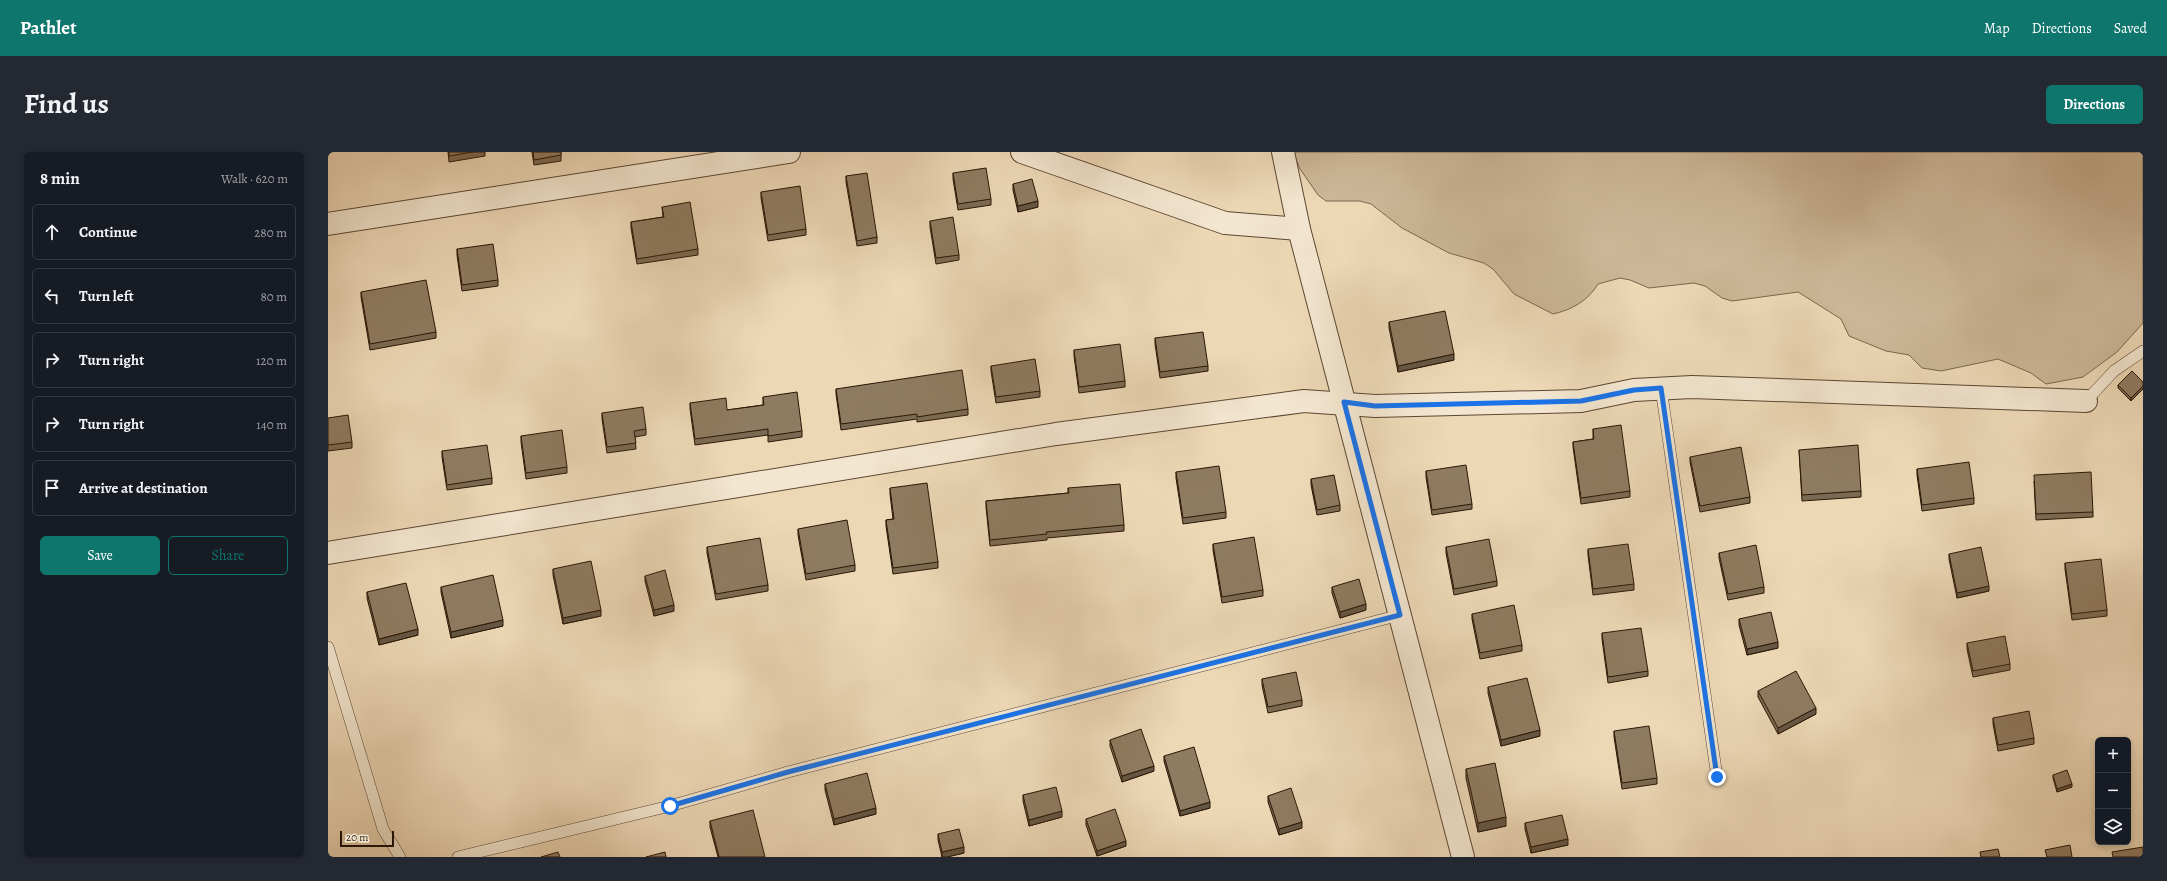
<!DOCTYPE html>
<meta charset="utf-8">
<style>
body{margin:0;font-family:Alegreya,serif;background:#242831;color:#f1f3f6}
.controls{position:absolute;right:12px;bottom:12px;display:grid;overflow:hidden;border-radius:6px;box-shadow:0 2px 6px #0003}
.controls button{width:36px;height:36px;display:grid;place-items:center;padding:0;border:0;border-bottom:1px solid #363941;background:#171b24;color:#f1f3f6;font:20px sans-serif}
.scale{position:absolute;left:12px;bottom:10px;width:54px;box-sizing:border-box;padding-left:4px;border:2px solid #2a1705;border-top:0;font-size:11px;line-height:14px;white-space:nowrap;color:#2a1705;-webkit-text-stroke:3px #f3e6d0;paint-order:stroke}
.stop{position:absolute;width:12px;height:12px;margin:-9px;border:3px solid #1a73e8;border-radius:50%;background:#fff}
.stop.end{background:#1a73e8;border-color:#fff;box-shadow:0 1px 4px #0008}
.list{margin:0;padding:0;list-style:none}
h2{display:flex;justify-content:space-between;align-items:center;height:52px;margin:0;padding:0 16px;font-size:17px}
h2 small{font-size:13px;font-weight:400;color:#9ea1a6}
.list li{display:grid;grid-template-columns:26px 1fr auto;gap:12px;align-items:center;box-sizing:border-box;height:56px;margin:0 8px 8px;padding:0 8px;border:1px solid #363941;border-radius:6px}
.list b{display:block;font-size:15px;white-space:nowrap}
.list em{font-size:13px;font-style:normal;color:#9ea1a6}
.actions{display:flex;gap:8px;padding:12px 16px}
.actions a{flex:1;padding:9px 0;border:1px solid #0f766e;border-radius:6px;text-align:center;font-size:14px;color:#0f766e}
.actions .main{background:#0f766e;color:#fff}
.icon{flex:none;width:22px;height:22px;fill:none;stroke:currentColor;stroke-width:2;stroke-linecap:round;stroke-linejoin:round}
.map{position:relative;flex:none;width:1815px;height:705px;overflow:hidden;border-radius:6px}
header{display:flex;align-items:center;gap:24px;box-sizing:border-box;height:56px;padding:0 20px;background:#0f766e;color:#fff}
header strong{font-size:19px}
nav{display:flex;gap:22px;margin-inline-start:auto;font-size:14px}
.intro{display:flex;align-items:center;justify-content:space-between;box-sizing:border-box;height:96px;padding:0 24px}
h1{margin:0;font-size:28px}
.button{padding:10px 18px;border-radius:6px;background:#0f766e;color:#fff;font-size:14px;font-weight:700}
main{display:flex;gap:24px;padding:0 24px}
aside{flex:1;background:#171b24;border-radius:6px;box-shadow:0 2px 6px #0003}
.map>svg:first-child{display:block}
.green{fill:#ccb798;stroke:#7b674e}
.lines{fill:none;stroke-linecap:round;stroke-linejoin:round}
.service-casing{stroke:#5b4731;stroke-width:12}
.minor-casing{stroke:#5b4731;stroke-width:24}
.service{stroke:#f3e6d0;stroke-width:11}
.minor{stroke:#f3e6d0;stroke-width:22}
.wall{fill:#7b6a53;stroke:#2a1705}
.shaded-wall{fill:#645644;stroke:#2a1705}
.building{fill:#8f7b61;stroke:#2a1705}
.route{stroke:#1a73e8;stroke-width:5}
</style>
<header>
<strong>Pathlet</strong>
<nav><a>Map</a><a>Directions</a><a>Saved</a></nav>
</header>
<div class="intro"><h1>Find us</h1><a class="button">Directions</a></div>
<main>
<aside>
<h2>8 min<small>Walk · 620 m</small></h2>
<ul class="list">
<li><svg class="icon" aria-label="ahead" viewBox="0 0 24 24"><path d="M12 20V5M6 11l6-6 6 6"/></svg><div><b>Continue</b></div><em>280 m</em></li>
<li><svg class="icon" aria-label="left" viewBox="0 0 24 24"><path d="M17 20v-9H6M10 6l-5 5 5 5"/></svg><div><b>Turn left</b></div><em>80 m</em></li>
<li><svg class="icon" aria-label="right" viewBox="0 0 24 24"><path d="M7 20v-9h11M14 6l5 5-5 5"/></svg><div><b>Turn right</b></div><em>120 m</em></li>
<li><svg class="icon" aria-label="right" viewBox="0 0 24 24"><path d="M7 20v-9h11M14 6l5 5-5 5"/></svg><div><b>Turn right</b></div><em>140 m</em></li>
<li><svg class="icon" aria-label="arrive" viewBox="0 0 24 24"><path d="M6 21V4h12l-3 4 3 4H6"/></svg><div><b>Arrive at destination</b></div></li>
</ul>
<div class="actions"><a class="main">Save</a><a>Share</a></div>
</aside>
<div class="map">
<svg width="1815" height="705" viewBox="0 0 1815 705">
<rect width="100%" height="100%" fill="#edd8b6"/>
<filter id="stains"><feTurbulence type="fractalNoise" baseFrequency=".005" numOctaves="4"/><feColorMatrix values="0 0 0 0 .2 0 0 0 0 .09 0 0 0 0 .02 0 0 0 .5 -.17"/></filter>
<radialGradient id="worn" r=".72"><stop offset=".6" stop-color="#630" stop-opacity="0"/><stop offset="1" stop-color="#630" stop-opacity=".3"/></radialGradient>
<path class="green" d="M965,0h850v171l-26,29 -34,25 -37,7 -15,-11 -33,-14 -57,12 -19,-3 -13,-13 -23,-4 -37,-15 -8,-17 -43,-27 -66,9 -10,-3 -17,-12 -11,-3 -45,5 -19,-8 -10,-2 -22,6c-10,17 -27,26 -45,30l-39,-20 -21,-25 -9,-6 -35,-10 -47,-25 -31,-24 -11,-3h-34l-8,-6 -18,-26z"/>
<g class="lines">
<defs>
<g id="service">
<path d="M1333,236l56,389"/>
<path d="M1758,249l28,-30 29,-20"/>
<path d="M0,495l55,182 17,28"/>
<path d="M130,705l212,-51 118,-34 612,-157"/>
</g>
<g id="minor">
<path d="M694,0l203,71 74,6"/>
<path d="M955,0l16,77 164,628"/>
<path d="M0,72l461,-72"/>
<path d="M0,401l728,-119 248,-33 71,5 206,-5 53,-11 58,-3 394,14"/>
</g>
</defs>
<use href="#service" class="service-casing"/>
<use href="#minor" class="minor-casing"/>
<use href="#service" class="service"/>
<use href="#minor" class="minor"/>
</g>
<g class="wall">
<path d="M120,0h37v4l-36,6z"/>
<path d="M204,0h29v9l-27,4z"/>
<path d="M625,21l38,26v6l-33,5 -5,-31z"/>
<path d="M518,24l31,61v6l-20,3 -11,-64z"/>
<path d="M685,32l25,23 -20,5 -5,-22z"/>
<path d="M433,40l45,37v6l-38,6 -7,-43z"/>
<path d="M334,55l36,42v6l-61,9 -6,-36v-6l32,-5z"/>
<path d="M602,69l29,34v5l-23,4 -6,-37z"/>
<path d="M129,97l41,31v6l-36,5 -5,-36z"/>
<path d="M33,140l75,40v6l-66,12 -9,-53z"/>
<path d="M1061,170l65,38 -56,12 -9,-44z"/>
<path d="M827,186l53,28v5l-48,7 -5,-34z"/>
<path d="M746,198l51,31v6l-46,6 -5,-37z"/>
<path d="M663,214l49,25v6l-44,6 -5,-32z"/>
<path d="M1804,219l-1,30 -13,-13v-3z"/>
<path d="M508,237l132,20v6l-51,7v-3l-76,11 -5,-36z"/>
<path d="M435,245l39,34v6l-34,5v-7l-73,10 -5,-36v-6l37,7 36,-5z"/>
<path d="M274,261l44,16v6l-11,2 1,12 -29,4 -5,-34z"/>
<path d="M0,266l24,24v6l-24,3z"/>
<path d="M1265,277l37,62v6l-49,7 -8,-57v-5l20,-3z"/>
<path d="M193,284l46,31v6l-41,6 -5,-37z"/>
<path d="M1471,298l62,41v6l-59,4z"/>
<path d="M114,299l50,27v6l-45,6 -5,-33z"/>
<path d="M1362,305l60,40v6l-50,9 -10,-50z"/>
<path d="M1589,317l57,29v6l-52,7 -5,-36z"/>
<path d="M1098,319l46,33v5l-40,6 -6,-38z"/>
<path d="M848,320l50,40v6l-43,6 -7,-46z"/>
<path d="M983,327l29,26v6l-23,4 -6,-30z"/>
<path d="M1706,329l59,31v5l-57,3z"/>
<path d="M562,336l48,74v6l-45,6 -7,-48v-6l7,-1 -3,-25z"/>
<path d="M740,336l56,37v6l-77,7v2l-57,6 -4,-39v-6l82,-8z"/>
<path d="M470,377l57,36v6l-49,9 -8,-45z"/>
<path d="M885,392l50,46v6l-41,7 -9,-53z"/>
<path d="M379,395l61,38v6l-52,9 -9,-47z"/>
<path d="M1118,395l51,34v5l-43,9 -8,-42z"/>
<path d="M1260,397l46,35v6l-41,5 -5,-40z"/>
<path d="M1391,401l45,34v6l-36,7 -9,-42z"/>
<path d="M1621,402l40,37 -32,7 -8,-39z"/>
<path d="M1737,411l42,47v6l-35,4 -7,-51z"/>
<path d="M225,417l48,47 -38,8 -10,-49z"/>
<path d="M317,424l29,35 -20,5 -9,-35z"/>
<path d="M113,435l62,39 -52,12 -10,-46z"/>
<path d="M1004,435l34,23 -26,8 -8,-25z"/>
<path d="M39,440l51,43 -39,10 -12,-47z"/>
<path d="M1144,462l50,31v6l-42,8 -8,-40z"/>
<path d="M1411,467l39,29 -31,7 -8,-30z"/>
<path d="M1274,481l46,38v5l-40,7 -6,-44z"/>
<path d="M1639,491l43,21v6l-37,7 -6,-28z"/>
<path d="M934,527l40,21v6l-34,7 -6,-28z"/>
<path d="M1160,535l52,49 -39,10 -13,-53z"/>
<path d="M1430,539l58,23 -38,20 -20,-37z"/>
<path d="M1665,566l41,20v6l-36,7 -5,-27z"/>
<path d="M1286,579l43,47v6l-35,5 -8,-52z"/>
<path d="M782,588l44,31 -32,11 -12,-36z"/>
<path d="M836,604l46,52 -30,8 -16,-55z"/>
<path d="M1138,617l40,57 -28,6 -12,-54z"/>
<path d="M1725,623l19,12 -15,5 -4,-14z"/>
<path d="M497,632l51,30 -42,11 -9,-35z"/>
<path d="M695,643l39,22 -33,9 -6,-25z"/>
<path d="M940,644l34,32 -23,7 -11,-33z"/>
<path d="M758,667l40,27 -29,10 -11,-31z"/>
<path d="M382,669l55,36h-47l-8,-30z"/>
<path d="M1197,671l43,22 -37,8 -6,-24z"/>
<path d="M610,682l26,19 -17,4h-5l-4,-17z"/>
</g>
<g class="shaded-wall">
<path d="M710,49v6l-20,5v-6z"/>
<path d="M1126,202v6l-56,12v-6z"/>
<path d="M1815,234v3l-12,12v-3z"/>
<path d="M1661,434v5l-32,7v-5z"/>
<path d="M1038,452v6l-26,8v-6z"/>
<path d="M346,453v6l-20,5v-6z"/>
<path d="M273,458v6l-38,8v-6z"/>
<path d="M175,468v6l-52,12v-6z"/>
<path d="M90,477v6l-39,10v-6z"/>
<path d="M1450,490v6l-31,7v-6z"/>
<path d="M1488,556v6l-38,20v-6z"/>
<path d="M1212,578v6l-39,10v-6z"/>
<path d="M826,614v5l-32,11v-6z"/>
<path d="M1744,632v3l-15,5v-3z"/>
<path d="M882,650v6l-30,8v-5z"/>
<path d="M548,656v6l-42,11v-6z"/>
<path d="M734,659v6l-33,9v-6z"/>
<path d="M1178,665v9l-28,6v-9z"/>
<path d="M974,670v6l-23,7v-6z"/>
<path d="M1240,687v6l-37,8v-6z"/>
<path d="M798,689v5l-29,10v-5z"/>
<path d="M636,695v6l-17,4h-5v-5z"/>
</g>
<g class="building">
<path d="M121,0h24l-24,4z"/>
<path d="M205,0h28v3l-27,5z"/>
<path d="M658,16l5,31 -33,5 -5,-31z"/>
<path d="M539,21l10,64 -20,4 -11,-65z"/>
<path d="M704,27l6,22 -20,5 -5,-22z"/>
<path d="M472,34l6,43 -38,6 -7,-43z"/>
<path d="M362,50l8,47 -61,10 -6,-37 33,-5 -2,-10z"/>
<path d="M625,65l6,38 -23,3 -6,-37z"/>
<path d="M165,92l5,36 -36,5 -5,-36z"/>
<path d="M98,128l10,52 -66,12 -9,-52z"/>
<path d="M1117,159l9,43 -56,12 -9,-44z"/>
<path d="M875,180l5,34 -48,6 -5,-34z"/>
<path d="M792,192l5,37 -46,6 -5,-37z"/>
<path d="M707,207l5,32 -44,6 -5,-31z"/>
<path d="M634,218l6,39 -51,8v-3l-76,10 -5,-35z"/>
<path d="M1804,219l11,11v4l-12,12 -13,-13z"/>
<path d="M469,240l5,39 -34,5v-7l-73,10 -5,-36 36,-5 1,12 37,-5 -1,-8z"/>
<path d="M315,255l3,22 -12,2 2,12 -29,4 -5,-34z"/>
<path d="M20,263l4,27 -24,3v-27z"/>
<path d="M1293,273l9,66 -49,7 -8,-56 21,-3 -1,-10z"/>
<path d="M234,278l5,37 -41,6 -5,-37z"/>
<path d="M159,293l5,33 -45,7 -5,-34z"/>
<path d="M1530,293l3,46 -59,4 -3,-45z"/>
<path d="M1413,295l9,50 -50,9 -10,-49z"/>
<path d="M1641,310l5,36 -52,7 -5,-36z"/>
<path d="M1138,313l6,39 -40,6 -6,-39z"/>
<path d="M891,314l7,46 -43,6 -7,-46z"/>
<path d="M1763,320l2,40 -57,2 -2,-39z"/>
<path d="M1006,323l6,30 -23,5 -6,-31z"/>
<path d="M599,331l11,79 -45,6 -7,-48 8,-1 -4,-31z"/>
<path d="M792,332l4,41 -78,7 1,2 -57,6 -4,-39 83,-8 -1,-5z"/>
<path d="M519,368l8,45 -49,9 -8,-45z"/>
<path d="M926,385l9,53 -41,7 -9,-53z"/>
<path d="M432,386l8,47 -52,9 -9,-47z"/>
<path d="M1161,387l8,42 -43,8 -8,-42z"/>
<path d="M1300,392l6,40 -41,5 -5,-40z"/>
<path d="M1428,393l8,42 -36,7 -9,-41z"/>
<path d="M1653,395l8,39 -32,7 -8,-39z"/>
<path d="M1773,407l6,51 -35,4 -7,-51z"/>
<path d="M263,409l10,49 -38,8 -10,-49z"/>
<path d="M337,418l9,35 -20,5 -9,-34z"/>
<path d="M165,423l10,45 -52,12 -10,-45z"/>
<path d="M1031,427l7,25 -26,8 -8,-25z"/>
<path d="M78,431l12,46 -39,10 -12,-47z"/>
<path d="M1186,453l8,40 -42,8 -8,-39z"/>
<path d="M1443,460l7,30 -31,7 -8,-30z"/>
<path d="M1313,476l7,43 -40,6 -6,-44z"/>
<path d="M1677,484l5,28 -37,7 -6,-28z"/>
<path d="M1468,519l20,37 -38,20 -20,-37z"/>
<path d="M968,520l6,28 -34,7 -6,-28z"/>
<path d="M1199,526l13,52 -39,10 -13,-53z"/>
<path d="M1701,559l5,27 -36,7 -5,-27z"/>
<path d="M1321,574l8,52 -35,5 -8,-52z"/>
<path d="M813,577l13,37 -32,10 -12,-36z"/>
<path d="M866,595l16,55 -30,9 -16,-55z"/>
<path d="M1167,611l11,54 -28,6 -12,-54z"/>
<path d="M1739,618l5,14 -15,5 -4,-14z"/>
<path d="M539,621l9,35 -42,11 -9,-35z"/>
<path d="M728,635l6,24 -33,9 -6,-25z"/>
<path d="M963,636l11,34 -23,7 -11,-33z"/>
<path d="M787,657l11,32 -29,10 -11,-32z"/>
<path d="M425,658l12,47h-46l-9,-36z"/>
<path d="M1234,663l6,24 -37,8 -6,-24z"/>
<path d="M631,677l5,18 -22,5 -4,-18z"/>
<path d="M1742,693l2,12h-25l-2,-7z"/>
<path d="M1815,695v10h-30l-1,-5z"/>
<path d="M1670,697l2,8h-19l-1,-5z"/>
<path d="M230,700l2,5h-19z"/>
<path d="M337,700l1,5h-20z"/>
</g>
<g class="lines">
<path class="route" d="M342,654l118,-34 612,-157 -56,-213 31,4 206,-5 53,-11 27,-2 56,389"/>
</g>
<rect width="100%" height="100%" filter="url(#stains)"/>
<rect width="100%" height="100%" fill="url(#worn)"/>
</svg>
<div class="controls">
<button>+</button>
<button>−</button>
<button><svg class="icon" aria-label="layers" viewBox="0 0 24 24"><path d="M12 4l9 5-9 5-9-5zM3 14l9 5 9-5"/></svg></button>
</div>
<div class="scale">20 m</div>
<div class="stop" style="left:342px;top:654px"></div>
<div class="stop end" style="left:1389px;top:625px"></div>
</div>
</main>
